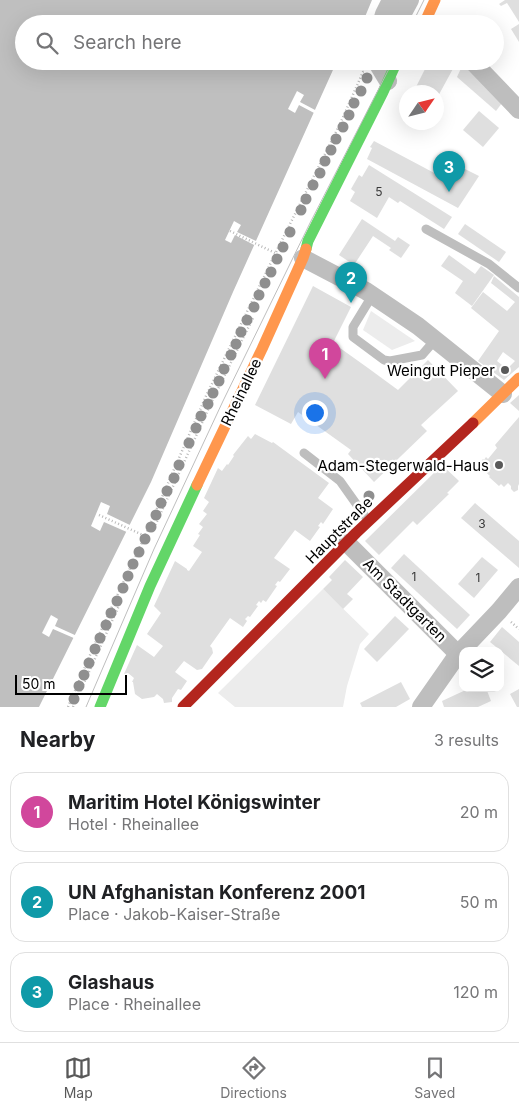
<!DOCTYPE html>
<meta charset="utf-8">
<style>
body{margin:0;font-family:Inter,sans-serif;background:#f2f2f2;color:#202124}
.controls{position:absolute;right:15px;bottom:15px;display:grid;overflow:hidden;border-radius:10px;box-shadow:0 5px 20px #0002}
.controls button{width:45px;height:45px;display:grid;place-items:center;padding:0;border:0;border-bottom:1px solid #e0e0e0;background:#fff;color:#202124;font:25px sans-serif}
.compass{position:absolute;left:399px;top:85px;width:45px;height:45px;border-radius:50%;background:#fff;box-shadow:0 5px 20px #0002;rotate:55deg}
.scale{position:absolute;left:15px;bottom:12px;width:112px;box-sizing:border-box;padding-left:5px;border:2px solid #000;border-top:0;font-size:14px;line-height:18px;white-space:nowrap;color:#000;-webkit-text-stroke:4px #fff;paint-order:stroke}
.you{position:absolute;left:314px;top:412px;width:18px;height:18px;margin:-12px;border:4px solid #fff;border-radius:50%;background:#1a73e8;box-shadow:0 0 0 8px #1a73e833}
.badge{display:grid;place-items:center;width:32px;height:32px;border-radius:50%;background:#595959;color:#fff;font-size:16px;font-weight:700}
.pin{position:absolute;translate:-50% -41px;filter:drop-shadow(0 1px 2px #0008)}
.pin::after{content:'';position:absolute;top:26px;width:18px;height:15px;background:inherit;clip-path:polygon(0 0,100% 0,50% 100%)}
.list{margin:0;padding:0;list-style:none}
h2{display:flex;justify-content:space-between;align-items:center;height:65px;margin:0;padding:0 20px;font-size:21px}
h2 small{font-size:16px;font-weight:400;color:#757577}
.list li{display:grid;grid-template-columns:32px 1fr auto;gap:15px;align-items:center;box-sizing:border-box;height:80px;margin:0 10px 10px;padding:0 10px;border:1px solid #e0e0e0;border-radius:15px}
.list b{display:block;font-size:19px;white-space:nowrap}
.list p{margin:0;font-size:16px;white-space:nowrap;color:#757577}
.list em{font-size:16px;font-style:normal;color:#757577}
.icon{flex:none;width:28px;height:28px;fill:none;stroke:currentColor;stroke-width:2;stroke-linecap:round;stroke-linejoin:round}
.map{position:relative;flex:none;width:519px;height:707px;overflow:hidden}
.search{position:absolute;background:#fff;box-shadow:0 5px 20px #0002;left:15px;right:15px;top:15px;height:55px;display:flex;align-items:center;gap:12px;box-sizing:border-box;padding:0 18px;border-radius:28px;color:#757577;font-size:19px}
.sheet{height:335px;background:#fff}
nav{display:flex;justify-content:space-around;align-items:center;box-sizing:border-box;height:70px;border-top:1px solid #e0e0e0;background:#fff;font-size:14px;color:#757577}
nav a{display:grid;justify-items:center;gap:2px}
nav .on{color:#595959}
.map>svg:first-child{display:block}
.green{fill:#ececec}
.water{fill:#bfbfbf}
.pier{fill:#fff}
.building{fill:#dfdfdf;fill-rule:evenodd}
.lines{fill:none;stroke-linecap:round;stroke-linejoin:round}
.path{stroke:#b9b9b9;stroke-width:2.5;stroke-dasharray:1 2.5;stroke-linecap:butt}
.lane{stroke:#bebebe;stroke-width:9}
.street{stroke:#bebebe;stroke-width:18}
.fast{stroke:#63d668;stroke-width:11}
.slow{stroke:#ff974d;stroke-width:11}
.jam{stroke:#b3261e;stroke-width:11}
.tram{stroke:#bebebe;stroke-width:1}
.tree{fill:#8f8f8f}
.poi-dot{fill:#595959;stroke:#fff;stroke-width:2}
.labels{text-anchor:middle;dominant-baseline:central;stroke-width:4.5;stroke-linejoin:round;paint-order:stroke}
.number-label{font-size:12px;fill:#383838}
.poi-label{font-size:15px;fill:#000;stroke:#fff;text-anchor:end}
.street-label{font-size:15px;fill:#000;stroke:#fff}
</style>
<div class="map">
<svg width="519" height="707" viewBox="0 0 519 707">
<rect width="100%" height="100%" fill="#fff"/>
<g class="green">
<path d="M371,311l44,30 -23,9 -29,-20z"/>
<path d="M323,589l46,45 -9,10 -13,42 -4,21h-108l-17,-14z"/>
</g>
<path class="water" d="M0,0h372l-10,24h-338v37h313l-104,231 -82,190 -112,225h-39z"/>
<g class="pier">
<path d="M297,91l7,4 -4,7 17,9 -1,3 -17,-9 -4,8 -7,-4z"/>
<path d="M234,221l7,4 -4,7 21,10 -2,4 -21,-11 -4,8 -6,-3z"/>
<path d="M101,502l9,4 -3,8 25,12 -3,7 -25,-11 -4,9 -9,-5z"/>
<path d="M51,615l7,4 -3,7 22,10 -1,3 -23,-10 -4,8 -7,-4z"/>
</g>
<g class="building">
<path d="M505,0h14v22l-12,-19 -6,3 -2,-2z"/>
<path d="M519,24v18l-8,-13z"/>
<path d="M429,61h19l7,4 -19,35v-8h-14l-7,-3z"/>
<path d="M463,64l39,39 -6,8 -39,-34z"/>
<path d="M479,111l20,17 -16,19 -20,-17z"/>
<path d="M374,141l66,35 19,-10 20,10 -21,32 -91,-49 5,-11 -2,-1z"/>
<path d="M369,165l83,52 -8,12 -44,-28 -2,2 -9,-6 -12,21 -27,-17 5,-9 -4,-3 8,-14 3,2z"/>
<path d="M362,219l33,22 3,-4 12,8 -9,13 -12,-8 2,-2 -18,-12 -19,29 -15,-10z"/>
<path d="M465,224l41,28 -7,10 -41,-28z"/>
<path d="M449,255l26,19 6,-8 13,9 -22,31 -17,-13 8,-12 -22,-15z"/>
<path d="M494,276l25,21v70l-15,13 -26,-19 21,-30 -28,-23 12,-16 24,19 8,-9 -24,-19zM503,352l12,9 -8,8 -10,-8z"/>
<path d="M313,286l38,21 -18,36 35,25 30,22 30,-30 30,31 -37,34 6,6 -53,51 -26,-28 3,-4 -53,-38 -7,12 -36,-19z"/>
<path d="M519,395v16l-9,-8z"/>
<path d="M519,417v67l-1,2v4l-4,2 -3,-3v-3l-3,-3 -4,4 -3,-3 -2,2 -10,-9 1,-1 -11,-10 1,-1 -1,-1 4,-5 1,1 2,-3 2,2 9,-11 -2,-3z"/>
<path d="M255,434l17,9 1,-1 56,41 -11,15 15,11 -10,15 -2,-2 -3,4 2,1 -10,14 -15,-11 -21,28 16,11 -10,13 -2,-1 -3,4 2,1 -11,16 -3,-2 -2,3 -2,-2 -3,4 2,1 -8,11 -2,-1 -3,3 2,2 -4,6 -13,-9 -20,28 2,2 1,5 -11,16 -5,1 -13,-9 -9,11 12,9 -6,9 -3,-1 -6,9v4l-8,1 -1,-4 -6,-5 -3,3 -12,2 -7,-5 -2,-12h-1l2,-4 -6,-5 -4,1 13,-29 17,12 9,-11 -16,-12 14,-21 -7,-7 21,-45 12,8v1l2,1 13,-19 -9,-6 7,-11 -2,-1 5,-7 -4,-3 8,-10 -4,-3 6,-9 -5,-4 14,-30 4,3 5,-7 1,1 6,-9 -1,-1 15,-19 3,3z"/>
<path d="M442,465l17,16 -12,12 2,1 -32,31 -4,-4 -34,34 -14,-14z"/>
<path d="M475,503l44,38v27l-58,-50z"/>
<path d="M404,554l66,61 -13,14 -66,-61z"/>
<path d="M482,557l16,13 -24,28 -16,-14z"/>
<path d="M345,560l18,17 -16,17 6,5 -10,10 -20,-20 9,-9 -3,-3z"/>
<path d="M395,616l14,13 -32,33 -13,-13z"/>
<path d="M502,627l17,15v24l-29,-24z"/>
<path d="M401,682l9,17 -14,8h-34l-2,-4z"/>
<path d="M470,688h16l5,13 -13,6h-34l-2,-6z"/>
<path d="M519,689v18h-2l-7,-13z"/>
</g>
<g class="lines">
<g class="path">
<path d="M230,231l45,22"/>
<path d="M99,515l46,21"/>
<path d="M154,528l58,-127 42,-85"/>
<path d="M511,622l8,7"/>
<path d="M68,707l28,-66 49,-105 61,-140 73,-150 61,-122 23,-52h1"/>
<path d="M73,707l49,-108"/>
</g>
<g class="lane">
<path d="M426,229l63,35 30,24"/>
<path d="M372,296l-19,31v10l31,23 6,1 32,-6 13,-15"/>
<path d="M304,453l36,28 27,38"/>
</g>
<g class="street">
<path d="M381,24l3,-10 7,-14"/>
<path d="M397,24l13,-24"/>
<path d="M376,61l12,20"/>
<path d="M472,61l47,49"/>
<path d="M303,258l63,33 52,35 85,68"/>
<path d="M347,543l111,111"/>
<path d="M421,707l37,-53 41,-43 20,-24"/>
</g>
<g class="fast">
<path d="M306,249l2,-8 75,-149 14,-31"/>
<path d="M100,707l50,-121 47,-101"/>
</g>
<g class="slow">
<path d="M424,24l11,-24"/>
<path d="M473,423l46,-45"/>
<path d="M197,485l65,-136 41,-91 3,-9"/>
</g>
<path class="jam" d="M183,707l173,-174 117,-110"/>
<g class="tram">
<path d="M412,24l12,-24"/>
<path d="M86,707l68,-158 69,-148 87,-178 83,-162"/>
</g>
</g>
<g class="tree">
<circle cx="367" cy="78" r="5.5"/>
<circle cx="361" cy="91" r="5.5"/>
<circle cx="354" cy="103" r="5.5"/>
<circle cx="349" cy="115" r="5.5"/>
<circle cx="343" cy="127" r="5.5"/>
<circle cx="336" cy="139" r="5.5"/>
<circle cx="331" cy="150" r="5.5"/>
<circle cx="325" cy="161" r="5.5"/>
<circle cx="320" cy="173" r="5.5"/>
<circle cx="313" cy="185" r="5.5"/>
<circle cx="306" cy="199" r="5.5"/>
<circle cx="301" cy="210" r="5.5"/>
<circle cx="290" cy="232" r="5.5"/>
<circle cx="283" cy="247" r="5.5"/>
<circle cx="277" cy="259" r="5.5"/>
<circle cx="271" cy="272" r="5.5"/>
<circle cx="265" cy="283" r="5.5"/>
<circle cx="259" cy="295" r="5.5"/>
<circle cx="254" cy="307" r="5.5"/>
<circle cx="247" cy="320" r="5.5"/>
<circle cx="241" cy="332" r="5.5"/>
<circle cx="236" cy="344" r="5.5"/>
<circle cx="231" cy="355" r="5.5"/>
<circle cx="224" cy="369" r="5.5"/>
<circle cx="219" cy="381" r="5.5"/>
<circle cx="213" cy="393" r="5.5"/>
<circle cx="208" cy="404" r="5.5"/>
<circle cx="201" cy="416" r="5.5"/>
<circle cx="196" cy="428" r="5.5"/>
<circle cx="189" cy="443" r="5.5"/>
<circle cx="179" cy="465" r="5.5"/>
<circle cx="174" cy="478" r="5.5"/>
<circle cx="167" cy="491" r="5.5"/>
<circle cx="369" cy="496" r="5.5"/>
<circle cx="161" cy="503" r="5.5"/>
<circle cx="156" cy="515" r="5.5"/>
<circle cx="151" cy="527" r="5.5"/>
<circle cx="145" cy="539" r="5.5"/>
<circle cx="139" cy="552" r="5.5"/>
<circle cx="133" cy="564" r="5.5"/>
<circle cx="128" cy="576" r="5.5"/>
<circle cx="123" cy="588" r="5.5"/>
<circle cx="117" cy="601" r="5.5"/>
<circle cx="111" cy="613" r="5.5"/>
<circle cx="106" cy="625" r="5.5"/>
<circle cx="100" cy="638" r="5.5"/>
<circle cx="95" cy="649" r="5.5"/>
<circle cx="89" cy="663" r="5.5"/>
<circle cx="84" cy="675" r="5.5"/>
<circle cx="79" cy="686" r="5.5"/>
<circle cx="74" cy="699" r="5.5"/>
</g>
<g class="poi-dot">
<circle cx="505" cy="370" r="5"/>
<circle cx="499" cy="465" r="5"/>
</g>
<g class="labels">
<g class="number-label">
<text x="379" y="191">5</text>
<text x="482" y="523">3</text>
<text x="414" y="576">1</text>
<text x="478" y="577">1</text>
</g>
<g class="poi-label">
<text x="495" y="370">Weingut Pieper</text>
<text x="489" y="465">Adam-Stegerwald-Haus</text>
</g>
<g class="street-label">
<text transform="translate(241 392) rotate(-64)">Rheinallee</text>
<text transform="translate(339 530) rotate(-45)">Hauptstraße</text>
<text transform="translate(405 600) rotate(45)">Am Stadtgarten</text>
</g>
</g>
</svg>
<div class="controls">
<button><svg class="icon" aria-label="layers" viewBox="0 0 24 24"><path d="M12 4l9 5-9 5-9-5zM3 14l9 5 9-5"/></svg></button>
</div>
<svg class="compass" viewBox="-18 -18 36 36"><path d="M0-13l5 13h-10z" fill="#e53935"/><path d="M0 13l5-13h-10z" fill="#757577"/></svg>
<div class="scale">50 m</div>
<div class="you"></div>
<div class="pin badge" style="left:325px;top:379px;background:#d1479c">1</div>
<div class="pin badge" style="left:351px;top:303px;background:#0f9aa8">2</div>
<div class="pin badge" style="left:449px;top:192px;background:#0f9aa8">3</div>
<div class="search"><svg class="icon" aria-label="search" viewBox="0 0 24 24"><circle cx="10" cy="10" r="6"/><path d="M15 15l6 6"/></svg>Search here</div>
</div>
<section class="sheet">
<h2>Nearby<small>3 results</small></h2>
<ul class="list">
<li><span class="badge" style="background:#d1479c">1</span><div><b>Maritim Hotel Königswinter</b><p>Hotel · Rheinallee</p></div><em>20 m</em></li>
<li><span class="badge" style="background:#0f9aa8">2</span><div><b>UN Afghanistan Konferenz 2001</b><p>Place · Jakob-Kaiser-Straße</p></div><em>50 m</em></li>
<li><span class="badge" style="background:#0f9aa8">3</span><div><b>Glashaus</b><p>Place · Rheinallee</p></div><em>120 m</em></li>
</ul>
</section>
<nav>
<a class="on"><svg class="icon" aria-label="map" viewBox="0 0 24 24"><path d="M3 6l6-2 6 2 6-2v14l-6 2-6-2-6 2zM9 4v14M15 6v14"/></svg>Map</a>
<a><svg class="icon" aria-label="directions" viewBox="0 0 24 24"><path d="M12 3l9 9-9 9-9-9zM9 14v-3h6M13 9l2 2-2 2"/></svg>Directions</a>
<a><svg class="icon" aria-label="saved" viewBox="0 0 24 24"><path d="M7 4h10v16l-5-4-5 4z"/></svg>Saved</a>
</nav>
